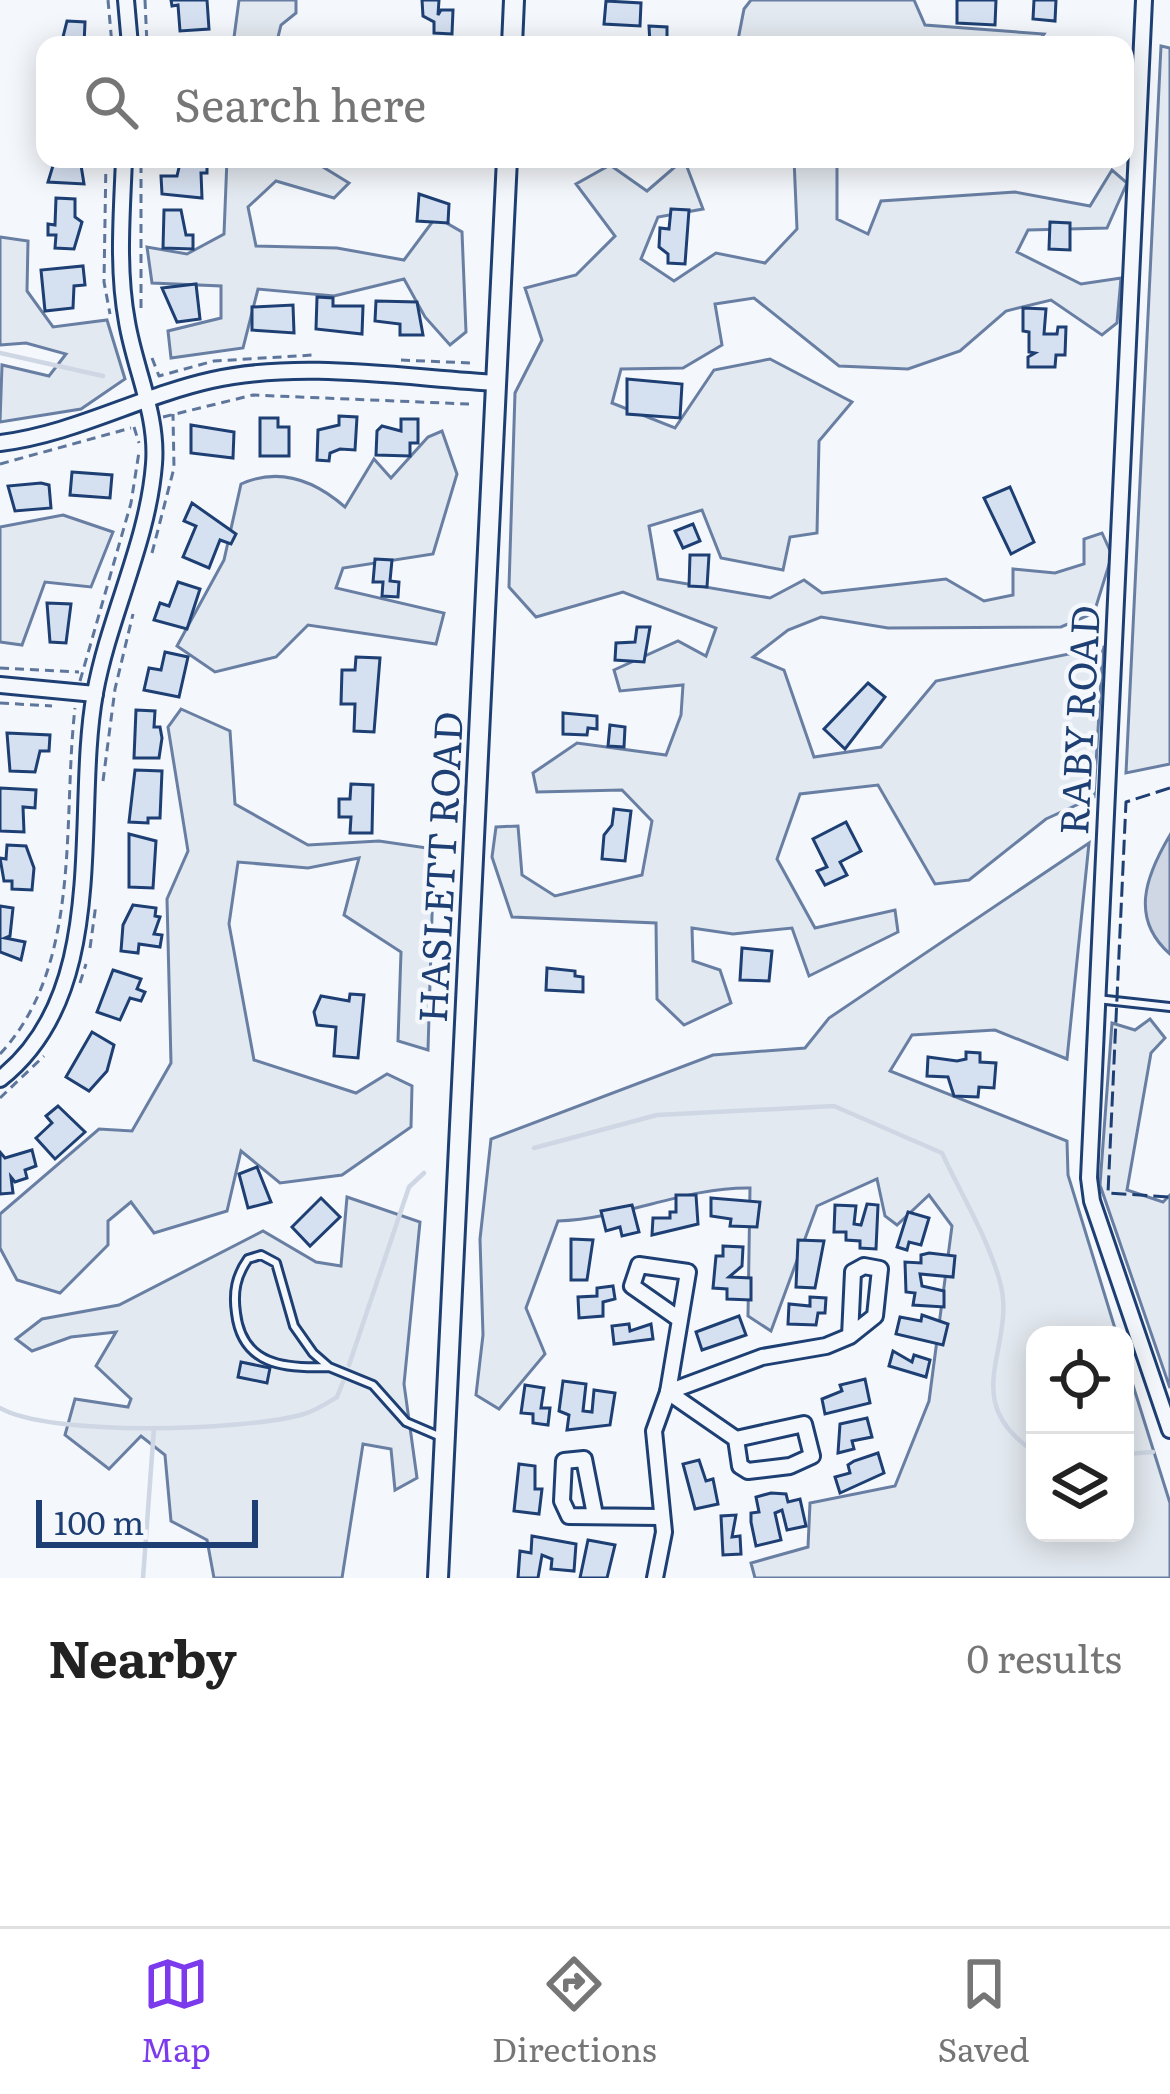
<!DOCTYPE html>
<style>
body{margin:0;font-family:Literata,serif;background:#f2f2f2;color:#222}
.controls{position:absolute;right:36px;bottom:36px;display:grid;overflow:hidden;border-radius:24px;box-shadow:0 6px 30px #0003}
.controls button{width:108px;height:108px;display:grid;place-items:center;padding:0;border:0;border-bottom:3px solid #e0e0e0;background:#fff;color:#222;font:60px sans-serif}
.scale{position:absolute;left:36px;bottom:30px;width:222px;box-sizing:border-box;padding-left:12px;border:6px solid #1d3f73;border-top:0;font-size:33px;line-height:42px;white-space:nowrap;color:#1d3f73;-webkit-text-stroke:9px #f4f7fb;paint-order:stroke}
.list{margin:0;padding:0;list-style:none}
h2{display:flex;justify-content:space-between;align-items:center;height:156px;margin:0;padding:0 48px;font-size:51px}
h2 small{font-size:39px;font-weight:400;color:#767676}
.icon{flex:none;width:66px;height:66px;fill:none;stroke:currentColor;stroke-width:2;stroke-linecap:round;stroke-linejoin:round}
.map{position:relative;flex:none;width:1170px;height:1578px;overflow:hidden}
.search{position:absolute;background:#fff;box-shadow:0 6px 30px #0003;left:36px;right:36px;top:36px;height:132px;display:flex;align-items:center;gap:30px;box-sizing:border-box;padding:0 42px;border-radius:24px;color:#767676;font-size:45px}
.sheet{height:348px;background:#fff}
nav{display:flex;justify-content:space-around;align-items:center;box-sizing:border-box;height:168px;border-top:3px solid #e0e0e0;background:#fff;font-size:33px;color:#767676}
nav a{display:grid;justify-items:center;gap:6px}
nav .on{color:#7c3aed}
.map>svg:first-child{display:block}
.green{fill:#e3e9f0;stroke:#687fa3;stroke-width:3}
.water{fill:#cfd7e4;stroke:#687fa3;stroke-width:3}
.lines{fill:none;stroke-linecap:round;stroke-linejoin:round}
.stream{stroke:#cfd7e4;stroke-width:4.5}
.building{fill:#d5e0f0;stroke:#1d3f73;stroke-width:3}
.lane-casing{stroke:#1d3f73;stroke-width:12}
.street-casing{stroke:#1d3f73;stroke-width:20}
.secondary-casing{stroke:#1d3f73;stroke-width:24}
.path{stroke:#5e769c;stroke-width:3;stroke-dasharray:9 6;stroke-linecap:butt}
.lane{stroke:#f4f7fb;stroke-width:6}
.street{stroke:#f4f7fb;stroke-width:14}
.secondary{stroke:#f4f7fb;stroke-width:18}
.fence{stroke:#1d3f73;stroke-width:3;stroke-dasharray:15 6;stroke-linecap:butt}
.labels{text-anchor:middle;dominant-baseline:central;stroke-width:9;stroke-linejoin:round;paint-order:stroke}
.street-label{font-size:39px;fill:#1d3f73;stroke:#f4f7fb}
</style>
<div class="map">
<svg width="1170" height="1578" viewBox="0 0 1170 1578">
<rect width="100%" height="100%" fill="#f4f7fb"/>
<g class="green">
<path d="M239,0h57v13l-15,12 -5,20h-43z"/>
<path d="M751,0h163l11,25 119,9 -8,11h-299l7,-36z"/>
<path d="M1161,46l9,2v716l-44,9z"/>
<path d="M227,159h83l39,24 -15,15 -58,-17 -28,26 8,39 81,2 67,12 32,-43 26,15 4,100 -16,13 -25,-28 -21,-38 -70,17 -76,-7 -15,59 -72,10 -3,-27 53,-13v-32l-69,-3 -5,-36 40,7 37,-20z"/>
<path d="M684,159l19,50 -45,8 -17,42 33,22 42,-28 49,10 32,-34 -3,-70h43v60l31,15 13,-33 134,-9 75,14 22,-36 15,13 -20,45 -79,2 -11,22 64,32 40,-6 -4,45 -15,12 -51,-35 -45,11 -46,40 -52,18 -69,-3 -85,-68 -39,6 7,41 -39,23 -62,1 -9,34 63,25 39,-58 56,-11 82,43 -33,39 -2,92 -27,4 -7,33 -62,-12 -19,-48 -53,16 9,53 112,19 34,-18 18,13 124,-14 38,22 29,-6v-26l42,4 29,-9v-25l18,-6 10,22 -18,58 -33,14 -173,1 -67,-11 -33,13 -35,27 31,13 30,87 67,-10 55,-66 167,-34 -9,150 -48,22 -77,61 -34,4 -57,-99 -78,9 -23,65 38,69 80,-18 3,22 -89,44 -17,-48 -59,6 -41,-6 1,33 27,9 11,33 -47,22 -27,-26 -1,-76 -144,-6 -20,-60 4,-30 22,-1 4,49 33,21 87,-21 10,-54 -30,-31 -85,2 -4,-19 44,-30 89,12 15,-40 2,-30 -63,6 -6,-21 64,-29 28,15 10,-28 -93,-36 -87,25 -27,-30 6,-194 27,-53 -17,-52 51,-13 39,-39 -39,-52 34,-19 37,26z"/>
<path d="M0,237l28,4 -1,50 26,36 54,-7 18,59 -44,30 -81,13 2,-57 47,11 17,-22 -40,-11 -26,2z"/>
<path d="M442,431l15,43 -24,80 -90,14 -7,20 108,25 -8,31 -128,-19 -32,32 -61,15 -38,-26 47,-86 17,-76c38,-17 73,-4 104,23l29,-48 17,19 37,-41z"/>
<path d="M63,515l50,17 -22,55 -46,-5 -23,63 -22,-3v-115z"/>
<path d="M181,709l49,22 5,73 73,41 71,-4 55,8 -6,201 -30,-9 3,-89 -57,-37 15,-57 -51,10 -70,-6 -9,62 25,136 102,33 31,-19 25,12 -1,41 -69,48 -62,8 -39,-32 -14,60 -73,22 -23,-31 -23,19v24l-48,48 -43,-13 -17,-32v-34l99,-85 33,2 39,-68 -4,-164 21,-48 -20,-124z"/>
<path d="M1089,843l-22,216 -72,-29 -83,5 -22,36 177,70 1,34 49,160h-82v198h90v-173l45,143v75h-415l-4,-15 57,-16 2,-44 85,-17 34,-85 23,-175 -23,-31 -32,30 -12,-9 -8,-37 -60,27 -46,125 -23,-15 2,-128c-66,-1 -126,31 -192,33l-32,87 19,46 -46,55 -23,-14 7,-60 -3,-96 11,-100 222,-84 92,-7 24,-30z"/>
<path d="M1150,1019l15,19 -14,15 -24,137 36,12 7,-7v193l-70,-203 12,-162 23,7z"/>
<path d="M347,1197l73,25 -16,162 13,94 -22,12 -4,-41 -28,-5 -21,134h-128l-7,-38 -36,-19 -6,-66 -24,-19 -32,33 -44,-34 10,-36 53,8 3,-8 -35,-33 20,-34 -45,5 -39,14 -16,-12 26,-20 77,-14 144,-74 53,31 25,4z"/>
</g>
<path class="water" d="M1170,835v119c-40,-35 -25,-77 0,-119z"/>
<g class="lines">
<g class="stream">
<path d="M0,353l103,23"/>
<path d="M534,1148l123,-33 177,-9 108,47c19,41 46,85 58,129 18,64 -45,118 35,170"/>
<path d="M349,1365l60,-178 15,-14"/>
<path d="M0,1408c49,29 247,23 304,6 11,-3 23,-11 33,-17l6,-15"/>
<path d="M1125,1454l28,-2"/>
<path d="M143,1578l11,-150"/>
</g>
</g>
<g class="building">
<path d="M171,0h36l2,29 -29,2 -2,-26 -6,1z"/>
<path d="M422,0h17l-1,15 3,-5h12l-1,24 -18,-1v-11l-11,-6z"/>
<path d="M957,0h39l-1,25 -38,-2z"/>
<path d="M1034,0h22l-1,21 -22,-2z"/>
<path d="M606,1l35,2 -1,23 -36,-2z"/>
<path d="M67,21l18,1 -1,23h-23z"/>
<path d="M649,26l18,1v17h-17z"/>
<path d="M55,159h25l4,25 -36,-2z"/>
<path d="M181,159h26v14h-6l1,25 -40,-4 -1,-18h16z"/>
<path d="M419,194l30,10 -1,19 -31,-2z"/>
<path d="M56,198l19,1v18l7,5 -8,27 -19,-1 1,-13h-8v-11l7,1z"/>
<path d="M671,209l18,1 -4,54 -17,-1v-9l-9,-7 1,-19 9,1z"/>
<path d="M164,210h17l5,25h7v14l-30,-1z"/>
<path d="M1050,222l20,1v27l-21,-1z"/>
<path d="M83,266l2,19 -11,1 -1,22 -28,3 -4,-41z"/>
<path d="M196,284l4,35 -23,3 -15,-34z"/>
<path d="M317,297l16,1v8h30l-1,28 -46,-5z"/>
<path d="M376,301l41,1 6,33h-23v-11l-25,-3z"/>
<path d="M293,305l1,28 -42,-3v-23z"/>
<path d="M1023,308l23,1 -2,25h13l1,-7h8l-1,28h-9l-1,12h-27v-10l7,-4 -6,-1v-20l-6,-1z"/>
<path d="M627,379l55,5 -2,34 -53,-4z"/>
<path d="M339,416l18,1 -2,33 -15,-1 -10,4 -1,8 -12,-1 1,-30 21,-5z"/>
<path d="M260,418h18v9h11v29h-29z"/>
<path d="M401,419h17v24h-8v13l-34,-1 1,-24 5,-5 19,5z"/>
<path d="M191,425l43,7 -1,26 -42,-5z"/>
<path d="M72,472l40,3 -2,23 -40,-3z"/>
<path d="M41,483l8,2 2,23 -36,3 -7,-25z"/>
<path d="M1010,487l24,55 -23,12 -27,-56z"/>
<path d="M192,503l44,31 -5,10 -11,-4 -11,28 -26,-11 13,-31 -12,-5z"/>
<path d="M693,524l7,17 -17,7 -8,-17z"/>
<path d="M690,555h19l-2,32 -18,-1z"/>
<path d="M375,559l17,1 -2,21 9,1 -1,15 -16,-1 1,-14h-10z"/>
<path d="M178,582l22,7 -13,40 -33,-9 6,-17 9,3z"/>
<path d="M47,603l24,1 -5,39 -16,-1z"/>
<path d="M637,627h13l-6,35 -29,-2 1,-17 19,-1z"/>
<path d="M165,652l23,5 -9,40 -35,-7 5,-22 12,2z"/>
<path d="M356,657l24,1 -6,74 -20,-1 1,-27h-14l1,-34h13z"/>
<path d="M868,683l17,14 -40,52 -21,-20z"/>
<path d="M136,710l19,1 -1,16h6l2,11 -3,20h-25z"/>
<path d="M563,713l34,3v13l-9,-1 -1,7 -24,-1z"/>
<path d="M610,725l15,2 -1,20 -16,-1z"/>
<path d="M7,733l43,2 -1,16h-9l-5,21 -25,-1z"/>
<path d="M135,770l27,1 -2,47h-12v5l-19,-1z"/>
<path d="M351,784l22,1 -1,48h-22l1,-16h-12v-18h11z"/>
<path d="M0,788l36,2 -1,18 -12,-1 1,25 -24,-1z"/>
<path d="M614,809l17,2 -6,50 -23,-2 2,-24 8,-10z"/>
<path d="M846,822l15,29 -21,11 7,13 -22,10 -8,-14 10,-4 -14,-28z"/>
<path d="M129,834l27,7 -3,47 -24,-1z"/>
<path d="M7,845l19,1 8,22 -2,22 -20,-1v-8h-8l-4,-23 6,1z"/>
<path d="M133,905l23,3 -1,8 5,1 -6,17 8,1 -2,12 -21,-3 -1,9 -17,-2 2,-26z"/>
<path d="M0,906l13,2 -3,28 -5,2 20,4 -4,18 -21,-8z"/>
<path d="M742,948l30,3 -3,30 -29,-1z"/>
<path d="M547,968l28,3v5l8,1v15l-37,-2z"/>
<path d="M113,970l28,9 -4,10 8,3 -4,9 -11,-3 -10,22 -23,-8z"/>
<path d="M350,994l14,1 -6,63 -24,-2 2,-29 -19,-2 -3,-13 7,-16 28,5z"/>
<path d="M92,1032l22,13 -7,26 -18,20 -23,-14z"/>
<path d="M966,1052l14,1v9l16,1 -2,25 -15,-1 -1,10 -24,-1 -6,-19 -21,-1 1,-19 29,4 9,-2z"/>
<path d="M58,1106l27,26 -30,27 -19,-21 16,-15 -6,-7z"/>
<path d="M32,1150l4,16 -11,4 2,8 -12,4 -4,-5 2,16 -13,1v-42l5,6z"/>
<path d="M257,1167l14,35 -23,6 -9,-34z"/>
<path d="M676,1195h20l2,29 -46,11 1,-17h17v-6h6z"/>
<path d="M321,1198l19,19 -30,29 -18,-19z"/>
<path d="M711,1198l49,4 -3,25 -27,-1 1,-7 -20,-3z"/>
<path d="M867,1204l11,1 -2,44 -16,-1v-7l-14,-1v-8h-12l1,-27 21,1 -2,18 7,1z"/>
<path d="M632,1205l7,27 -17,4 -2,-9 -14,4 -5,-20z"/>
<path d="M908,1212l21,6 -8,27 -12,-3 -2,8 -10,-3z"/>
<path d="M571,1239l22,1 -6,40h-16z"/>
<path d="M798,1240l26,1 -9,47 -19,-1z"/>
<path d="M723,1246l20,1 -1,19 -13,11 22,1v22l-24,-1v-10l-14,-1 3,-32h7z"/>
<path d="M929,1253l26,3 -2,21 -33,-3 2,12 22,5v16l-31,-2 2,-12 -9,-1 -1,-30 16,1v-8z"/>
<path d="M613,1286l2,13 -12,3v14l-24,2 -1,-21 19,-1v-8z"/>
<path d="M810,1297l16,1 -1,15h-7l-2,12 -28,-1 1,-20 21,2z"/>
<path d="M922,1315l26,9 -5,21 -47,-11 4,-17 21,4z"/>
<path d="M739,1316l7,19 -44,15 -6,-18z"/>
<path d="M629,1324l1,7 21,-7 2,15 -39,5 -2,-18z"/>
<path d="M893,1351l19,11 2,-7 16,5 -4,17 -37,-11z"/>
<path d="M241,1362l29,6 -3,15 -29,-6z"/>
<path d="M865,1379l5,24 -45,11 -3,-15 20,-8 -2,-6z"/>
<path d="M563,1381l23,3 -3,27 9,1 2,-22 21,3 -5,32 -43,5 2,-15 -10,-4z"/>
<path d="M525,1385l19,3 -3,20h9l-2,17 -15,-2v-9l-12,-1z"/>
<path d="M867,1418l5,19 -20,4 2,8 -16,4 2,-29z"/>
<path d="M878,1453l6,20 -44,20 -5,-16 15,-4 -2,-8 6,-4z"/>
<path d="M699,1460l7,21 7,-2 5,25 -23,5 -12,-45z"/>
<path d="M519,1464l16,2v23h7l-3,25 -25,-3z"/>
<path d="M771,1493l15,1 2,8 12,-3 6,27 -19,4 -5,-20 -7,3 6,27 -25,6 -5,-24v-9l8,-1 -3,-15z"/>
<path d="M736,1515l-4,22 8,-1 1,18 -18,1 -2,-39z"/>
<path d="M532,1536l44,8 -2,27 -23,-2 1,-10 -10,-4 -4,23h-20l2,-27 11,2z"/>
<path d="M588,1540l27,5 -8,33h-27z"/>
</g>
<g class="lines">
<defs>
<g id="lane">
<path d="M1097,999l73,8"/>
<path d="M329,1367c-45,2 -87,-2 -93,-54 -3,-21 0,-37 12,-54l13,-4 15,8 18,63 19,27 16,14 44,18 33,37 35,15"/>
</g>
<g id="street">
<path d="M126,0l4,45"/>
<path d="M1144,0l-55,1178 3,23 78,229"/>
<path d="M0,443c74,-9 140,-47 212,-63 90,-20 194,-2 286,3"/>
<path d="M0,685l95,9"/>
<path d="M0,1079c112,-87 73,-265 95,-386 14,-77 53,-151 59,-229 4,-49 -19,-94 -27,-142 -10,-54 -5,-109 -3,-163"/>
<path d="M668,1392l94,-35 64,-11 24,-10 25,-20 5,-47 -16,-3 -11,6 -3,64"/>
<path d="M668,1392l68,47 4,27 8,5 42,-5 22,-10 -8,-32 -68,15"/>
<path d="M595,1515l-11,-56 -20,2 -2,40 7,15 91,1"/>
<path d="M655,1578l9,-46 -10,-101 14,-39 20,-120 -49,-7 -7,21 47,33"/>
</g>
<g id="secondary">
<path d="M512,45l2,-45"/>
<path d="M438,1578l69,-1419"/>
</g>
</defs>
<use href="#lane" class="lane-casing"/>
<use href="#street" class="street-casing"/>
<use href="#secondary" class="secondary-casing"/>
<g class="path">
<path d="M108,0l4,45"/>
<path d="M145,0l2,45"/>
<path d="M106,159l-2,123 6,32"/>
<path d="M141,308v-149"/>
<path d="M152,358l7,18 55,-15 99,-6"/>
<path d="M401,360l70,3"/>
<path d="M163,417l90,-22 216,9"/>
<path d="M134,427l5,16"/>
<path d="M0,464l131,-36"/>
<path d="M152,553l22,-85 -1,-54"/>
<path d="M0,668l79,4"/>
<path d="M80,681l51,-178 8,-51"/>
<path d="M0,703l52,3"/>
<path d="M103,781l12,-92 18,-75"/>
<path d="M90,948l6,-44"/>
<path d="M80,983l6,-19"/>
<path d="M0,1054c83,-89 62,-234 75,-346"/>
<path d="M0,1098l44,-42"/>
</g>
<use href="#lane" class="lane"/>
<use href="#street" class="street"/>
<use href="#secondary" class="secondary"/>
<path class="fence" d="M1170,788l-44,14 -18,391 62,4"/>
</g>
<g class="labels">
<g class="street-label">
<text transform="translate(1077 720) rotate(-87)">RABY ROAD</text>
<text transform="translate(438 867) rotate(-87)">HASLETT ROAD</text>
</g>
</g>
</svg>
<div class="controls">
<button><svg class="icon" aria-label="locate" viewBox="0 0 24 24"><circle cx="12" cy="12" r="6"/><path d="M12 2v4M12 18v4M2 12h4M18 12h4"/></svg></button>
<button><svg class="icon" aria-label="layers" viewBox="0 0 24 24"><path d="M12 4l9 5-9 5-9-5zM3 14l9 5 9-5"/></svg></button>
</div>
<div class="scale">100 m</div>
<div class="search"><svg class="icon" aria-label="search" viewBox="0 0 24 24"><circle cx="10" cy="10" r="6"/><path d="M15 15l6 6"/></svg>Search here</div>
</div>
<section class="sheet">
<h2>Nearby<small>0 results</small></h2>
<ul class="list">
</ul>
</section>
<nav>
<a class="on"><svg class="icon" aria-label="map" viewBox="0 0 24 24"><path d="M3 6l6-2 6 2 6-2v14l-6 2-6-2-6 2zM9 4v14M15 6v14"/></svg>Map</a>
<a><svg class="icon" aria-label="directions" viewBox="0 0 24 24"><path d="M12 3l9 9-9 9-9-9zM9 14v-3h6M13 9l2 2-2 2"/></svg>Directions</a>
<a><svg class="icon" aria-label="saved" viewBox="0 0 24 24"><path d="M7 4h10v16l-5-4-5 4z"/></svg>Saved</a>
</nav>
